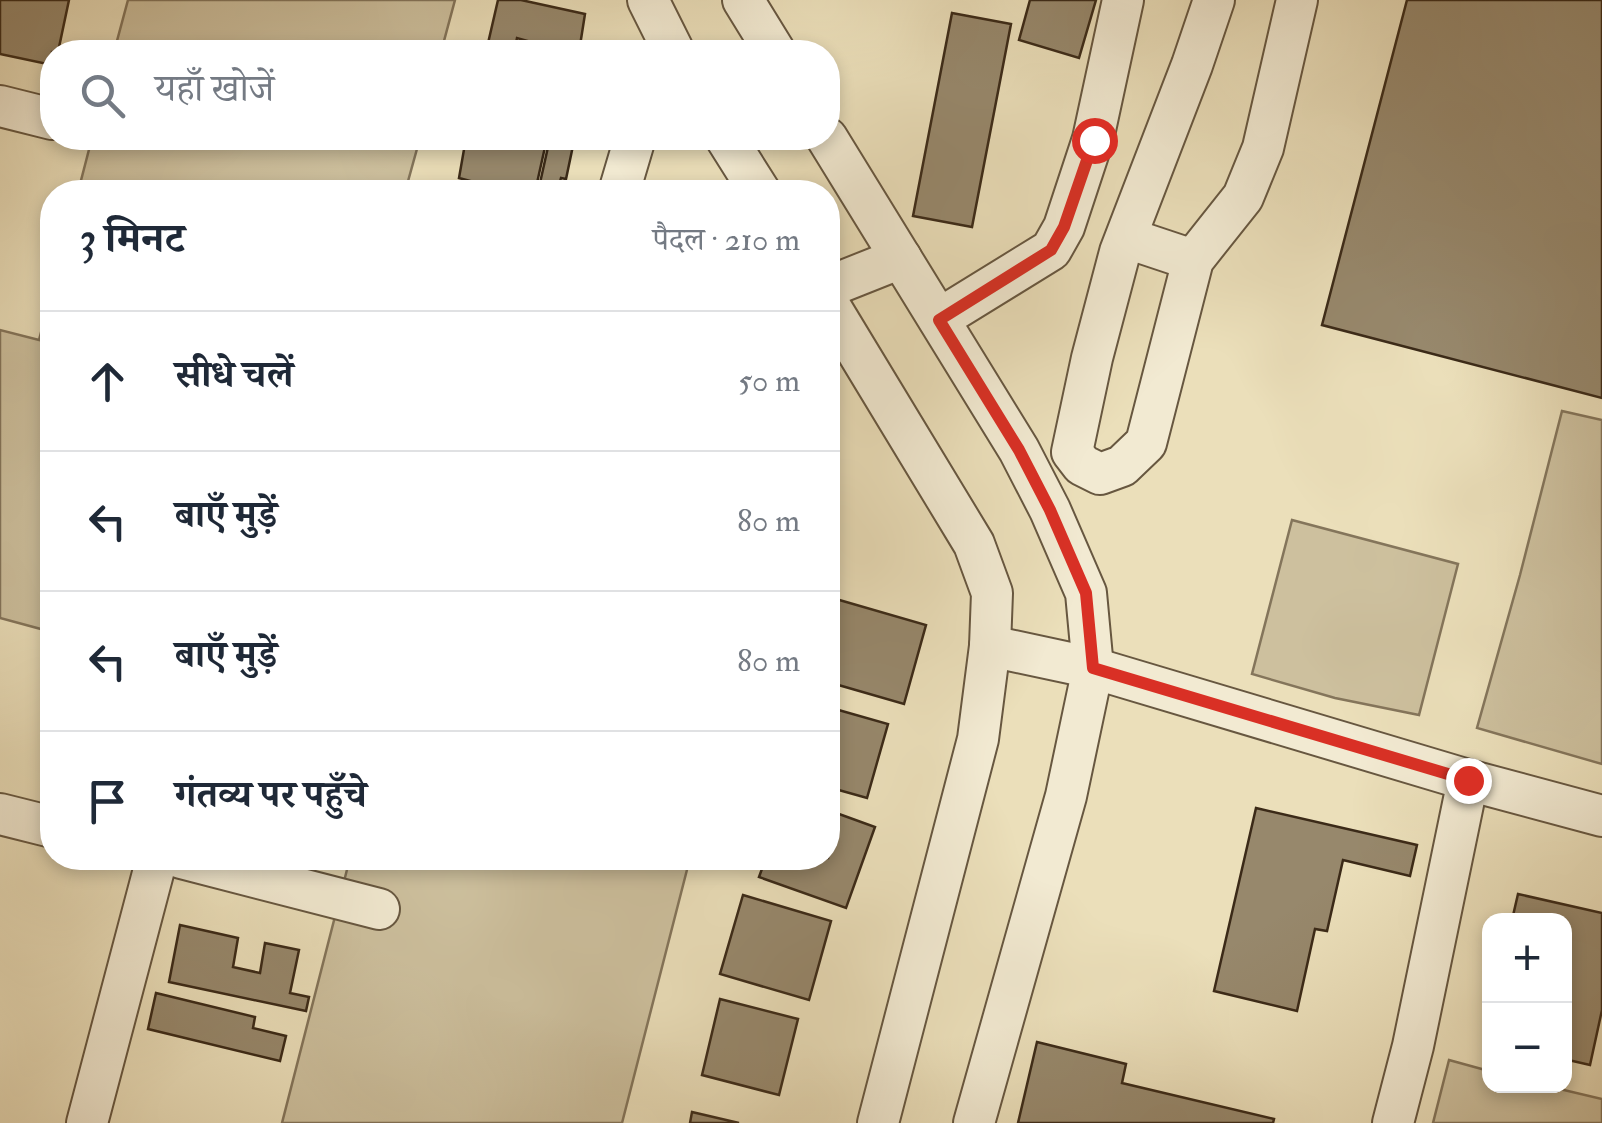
<!DOCTYPE html>
<html lang="hi">
<meta charset="utf-8">
<style>
body{margin:0;font-family:"IM FELL Double Pica","Noto Serif Devanagari",serif;background:#f6f6f7;color:#1f2937}
.controls{position:absolute;right:30px;bottom:30px;display:grid;overflow:hidden;border-radius:20px;box-shadow:0 5px 15px #0003}
.controls button{width:90px;height:90px;display:grid;place-items:center;padding:0;border:0;border-bottom:2px solid #e0e1e3;background:#fff;color:#1f2937;font:50px sans-serif}
.stop{position:absolute;width:30px;height:30px;margin:-22px;border:8px solid #d93025;border-radius:50%;background:#fff}
.stop.end{background:#d93025;border-color:#fff;box-shadow:0 2px 10px #0008}
.list{margin:0;padding:0;list-style:none}
h2{display:flex;justify-content:space-between;align-items:center;height:130px;margin:0;padding:0 40px;font-size:42px}
h2 small{font-size:32px;font-weight:400;color:#747a83}
.list li{display:grid;grid-template-columns:65px 1fr auto;gap:30px;align-items:center;box-sizing:border-box;height:140px;padding:0 40px;border-top:2px solid #e0e1e3}
.list b{display:block;font-size:38px;white-space:nowrap}
.list em{font-size:32px;font-style:normal;color:#747a83}
.icon{flex:none;width:55px;height:55px;fill:none;stroke:currentColor;stroke-width:2;stroke-linecap:round;stroke-linejoin:round}
.map{position:relative;flex:none;width:1602px;height:1123px;overflow:hidden}
.search{position:absolute;background:#fff;box-shadow:0 5px 15px #0003;left:40px;top:40px;width:800px;height:110px;display:flex;align-items:center;gap:25px;box-sizing:border-box;padding:0 35px;border-radius:40px;color:#747a83;font-size:38px}
.panel{position:absolute;background:#fff;box-shadow:0 5px 15px #0003;left:40px;top:180px;width:800px;height:690px;border-radius:40px}
.map>svg:first-child{display:block}
.green{fill:#cdc09e;stroke:#84755b;stroke-width:2.5}
.building{fill:#97886c;stroke:#3b2a18;stroke-width:2.5}
.lines{fill:none;stroke-linecap:round;stroke-linejoin:round}
.minor-casing{stroke:#675740;stroke-width:44}
.minor{stroke:#f2ead2;stroke-width:40}
.route{stroke:#d93025;stroke-width:12}
</style>
<div class="map">
<svg width="1602" height="1123" viewBox="0 0 1602 1123">
<rect width="100%" height="100%" fill="#ebdfba"/>
<filter id="stains"><feTurbulence type="fractalNoise" baseFrequency=".002" numOctaves="4"/><feColorMatrix values="0 0 0 0 .2 0 0 0 0 .09 0 0 0 0 .02 0 0 0 .5 -.17"/></filter>
<radialGradient id="worn" r=".72"><stop offset=".6" stop-color="#630" stop-opacity="0"/><stop offset="1" stop-color="#630" stop-opacity=".3"/></radialGradient>
<g class="green">
<path d="M128,0h327l-14,52h-327z"/>
<path d="M92,138h328l-15,54h-327z"/>
<path d="M52,290v342l-52,-14v-288l39,10z"/>
<path d="M1562,411l40,9v344l-125,-36 43,-153z"/>
<path d="M1292,520l166,44 -39,151 -84,-17 -83,-24z"/>
<path d="M350,858h340l-68,265h-340z"/>
<path d="M1449,1060l40,11 1,15h57l55,13v24h-169z"/>
</g>
<g class="building">
<path d="M0,0h69l-11,52h-6v13l-52,-11z"/>
<path d="M498,0h23l64,14 -6,38h-23v-3l-39,-11 -3,14h-28z"/>
<path d="M1030,0h66l-17,58 -60,-18z"/>
<path d="M1407,0h195v398l-280,-73z"/>
<path d="M952,13l59,11 -39,203 -59,-11z"/>
<path d="M466,138h81l-12,54h-24l-52,-14z"/>
<path d="M550,138h13l11,3 -8,38 -5,-1 -4,14h-19z"/>
<path d="M829,597l97,28 -22,79 -76,-22z"/>
<path d="M828,707l60,17 -21,74 -39,-11z"/>
<path d="M1256,808l161,37 -7,31 -67,-16 -16,71 -12,-2 -18,82 -83,-20z"/>
<path d="M828,810l47,17 -29,81 -87,-31 7,-19h62z"/>
<path d="M1518,894l84,19v97l-12,55 -26,-6v-139h-52z"/>
<path d="M743,895l88,26 -22,79 -89,-26z"/>
<path d="M180,925l58,13 -5,29 27,6 5,-30 34,7 -9,43 19,4 -3,14 -137,-29z"/>
<path d="M156,993l99,24 -2,11 33,8 -6,25 -132,-32z"/>
<path d="M720,999l78,20 -19,76 -77,-20z"/>
<path d="M1037,1042l89,22 -4,19 152,36 -1,4h-255z"/>
<path d="M692,1112l47,11h-49z"/>
</g>
<g class="lines">
<defs>
<g id="minor">
<path d="M648,0l26,52"/>
<path d="M743,0l32,52"/>
<path d="M1214,0l-22,65 -72,187 -28,106 -20,94 10,13 18,9 22,-8 24,-23 47,-183 50,-63 20,-49 34,-148"/>
<path d="M0,106l52,13"/>
<path d="M726,138l34,54"/>
<path d="M827,138l192,312 31,60 36,83 7,75 -27,128 -92,327"/>
<path d="M619,192l16,-54"/>
<path d="M1127,238l66,22"/>
<path d="M828,287l73,-29"/>
<path d="M828,303l146,241 18,49 -2,53 -12,93 -100,384"/>
<path d="M939,319l112,-69 13,-23 29,-88 30,-139"/>
<path d="M990,646l103,22 375,112 134,36"/>
<path d="M0,814l52,13"/>
<path d="M181,858l198,51"/>
<path d="M87,1123l70,-265"/>
<path d="M1393,1123l20,-77 55,-266"/>
</g>
</defs>
<use href="#minor" class="minor-casing"/>
<use href="#minor" class="minor"/>
</g>
<g class="lines">
<path class="route" d="M1094,140l-30,87 -13,23 -112,70 80,130 31,60 36,83 7,75 375,112"/>
</g>
<rect width="100%" height="100%" filter="url(#stains)"/>
<rect width="100%" height="100%" fill="url(#worn)"/>
</svg>
<div class="controls">
<button>+</button>
<button>−</button>
</div>
<div class="stop" style="left:1094px;top:140px"></div>
<div class="stop end" style="left:1468px;top:780px"></div>
<div class="search"><svg class="icon" aria-label="search" viewBox="0 0 24 24"><circle cx="10" cy="10" r="6"/><path d="M15 15l6 6"/></svg>यहाँ खोजें</div>
<section class="panel">
<h2>3 मिनट<small>पैदल · 210 m</small></h2>
<ul class="list">
<li><svg class="icon" aria-label="ahead" viewBox="0 0 24 24"><path d="M12 20V5M6 11l6-6 6 6"/></svg><div><b>सीधे चलें</b></div><em>50 m</em></li>
<li><svg class="icon" aria-label="left" viewBox="0 0 24 24"><path d="M17 20v-9H6M10 6l-5 5 5 5"/></svg><div><b>बाएँ मुड़ें</b></div><em>80 m</em></li>
<li><svg class="icon" aria-label="left" viewBox="0 0 24 24"><path d="M17 20v-9H6M10 6l-5 5 5 5"/></svg><div><b>बाएँ मुड़ें</b></div><em>80 m</em></li>
<li><svg class="icon" aria-label="arrive" viewBox="0 0 24 24"><path d="M6 21V4h12l-3 4 3 4H6"/></svg><div><b>गंतव्य पर पहुँचे</b></div></li>
</ul>
</section>
</div>
